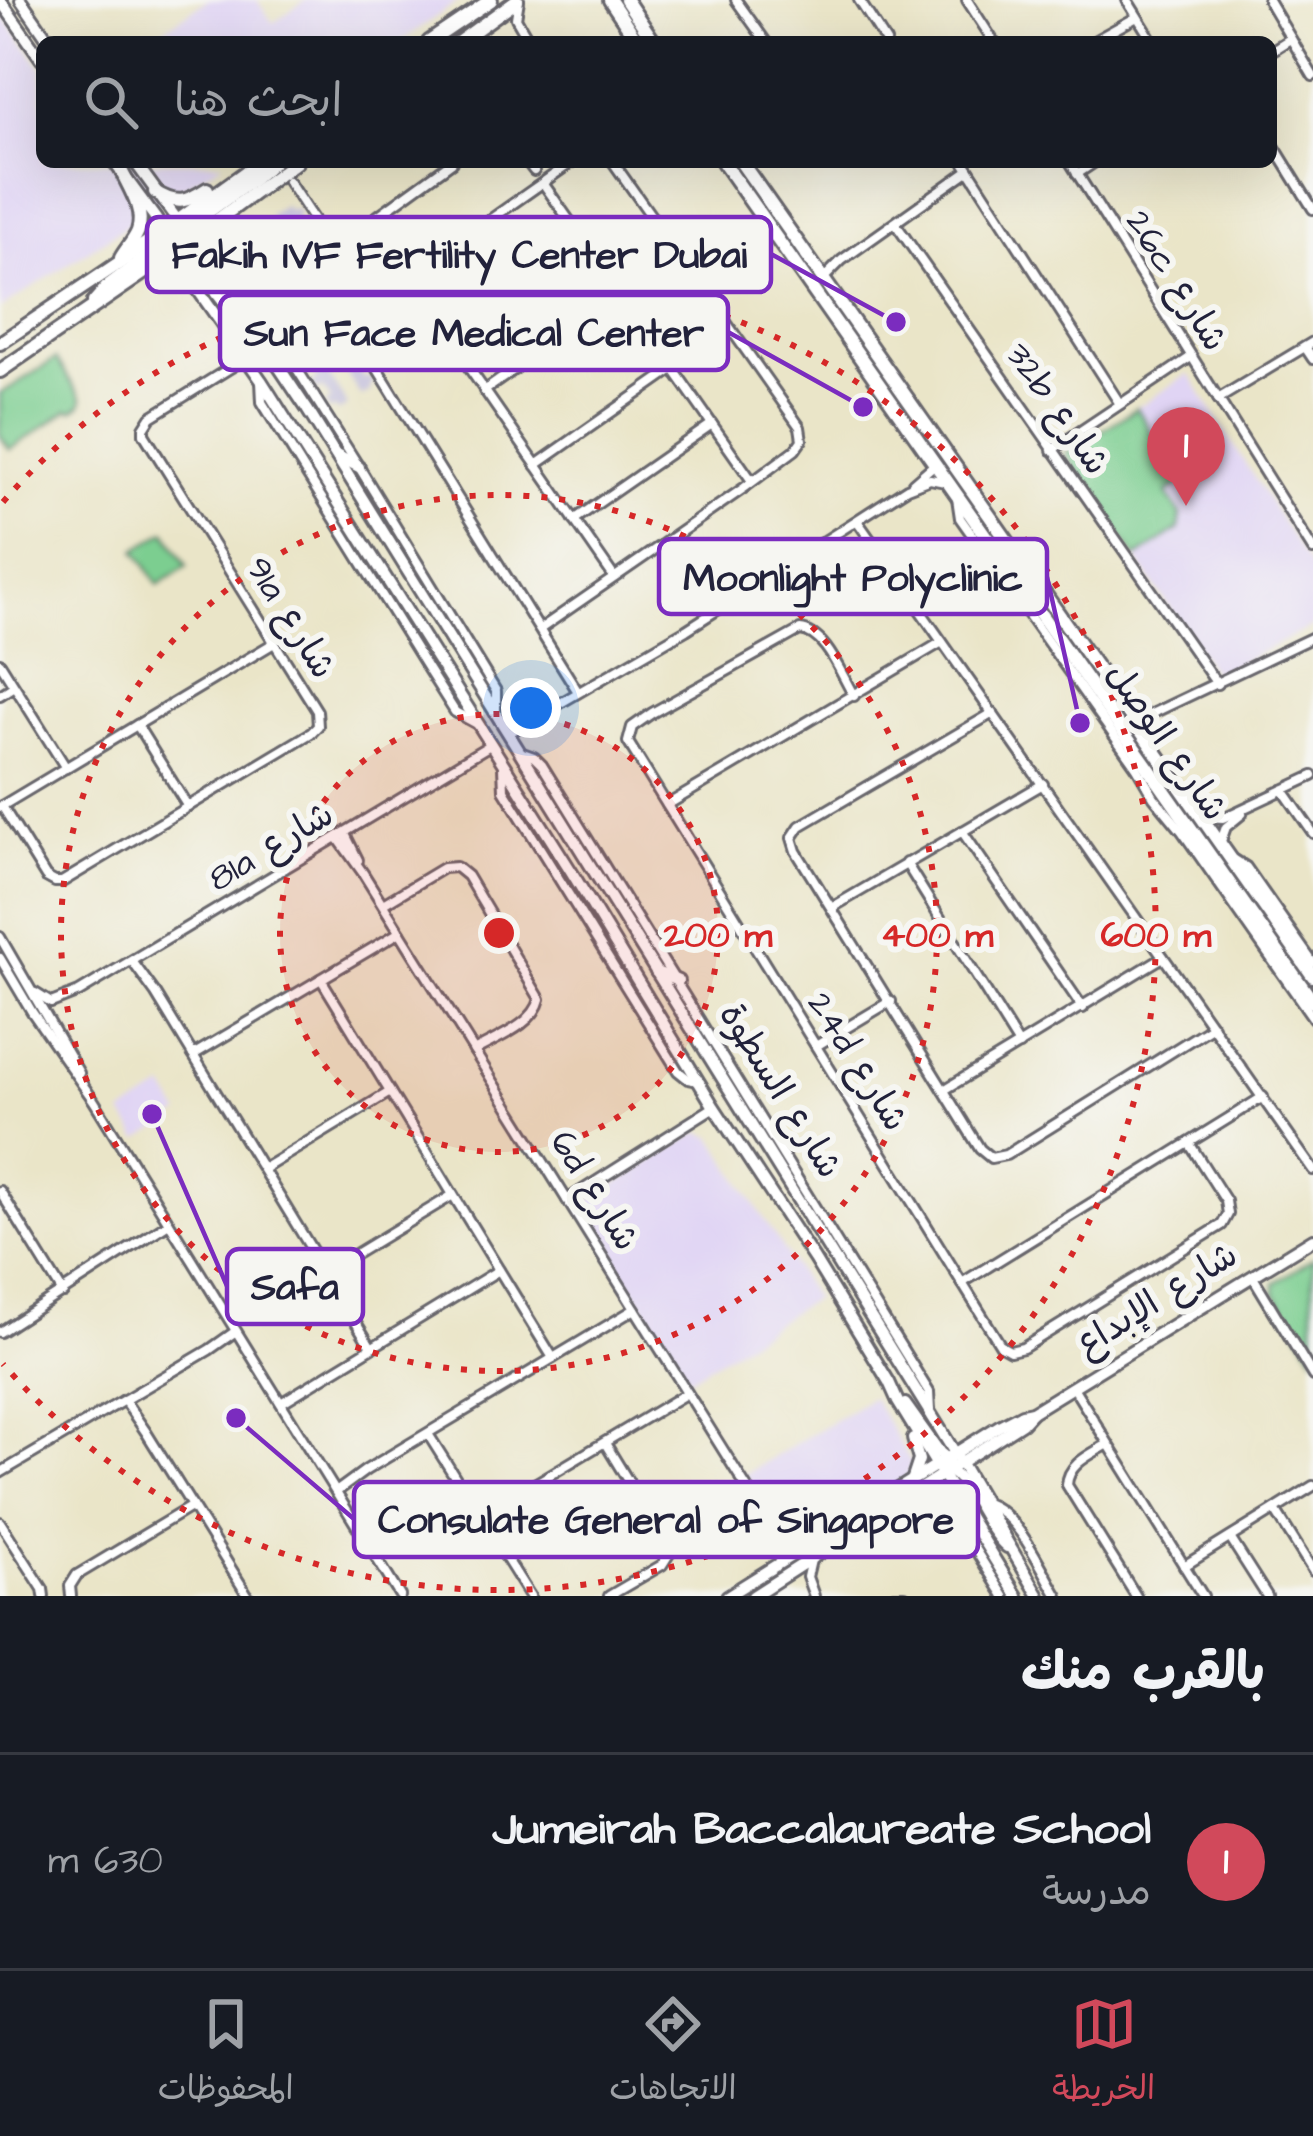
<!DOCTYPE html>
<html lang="ar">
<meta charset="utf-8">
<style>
body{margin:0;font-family:"Architects Daughter","Playpen Sans Arabic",sans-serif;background:#20242c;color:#f1f3f6;direction:rtl}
.you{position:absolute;left:531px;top:708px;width:42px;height:42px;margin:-30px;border:9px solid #fff;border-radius:50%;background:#1a73e8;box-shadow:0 0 0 18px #1a73e833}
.badge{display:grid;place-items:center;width:78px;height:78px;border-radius:50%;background:#d1495b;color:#fff;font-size:39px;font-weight:700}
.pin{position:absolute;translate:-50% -99px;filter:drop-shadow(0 3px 6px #0008)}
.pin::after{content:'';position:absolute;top:63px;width:42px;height:36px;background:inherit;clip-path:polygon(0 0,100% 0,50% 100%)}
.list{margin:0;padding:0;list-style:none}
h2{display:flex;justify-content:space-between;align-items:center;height:156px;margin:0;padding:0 48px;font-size:51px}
h2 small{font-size:39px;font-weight:400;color:#9ea1a6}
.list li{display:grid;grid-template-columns:78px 1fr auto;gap:36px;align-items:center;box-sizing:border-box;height:216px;padding:0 48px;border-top:3px solid #363941}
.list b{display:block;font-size:45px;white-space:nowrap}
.list p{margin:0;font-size:39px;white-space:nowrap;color:#9ea1a6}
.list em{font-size:39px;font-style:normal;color:#9ea1a6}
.icon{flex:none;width:66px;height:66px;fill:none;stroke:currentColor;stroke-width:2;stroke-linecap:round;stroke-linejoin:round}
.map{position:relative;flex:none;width:1313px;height:1596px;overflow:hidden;direction:ltr}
.search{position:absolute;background:#171b24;box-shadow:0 12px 48px #0002;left:36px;right:36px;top:36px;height:132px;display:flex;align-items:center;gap:30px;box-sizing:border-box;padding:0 42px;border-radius:18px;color:#9ea1a6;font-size:45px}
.sheet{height:372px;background:#171b24}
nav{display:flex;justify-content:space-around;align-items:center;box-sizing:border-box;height:168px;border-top:3px solid #363941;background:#171b24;font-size:33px;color:#9ea1a6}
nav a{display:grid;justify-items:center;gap:6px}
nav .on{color:#d1495b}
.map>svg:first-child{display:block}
.built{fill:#e0d4f4}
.industrial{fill:#c4c0db}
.green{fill:#7bce90;stroke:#4e7866;stroke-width:3}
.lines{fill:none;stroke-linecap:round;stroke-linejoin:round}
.street-casing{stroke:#68666c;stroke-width:14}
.secondary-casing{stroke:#68666c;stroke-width:16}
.primary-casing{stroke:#68666c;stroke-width:18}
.street{stroke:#fff;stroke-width:8}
.secondary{stroke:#fff;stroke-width:10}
.primary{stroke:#fff;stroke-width:12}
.ring{fill:none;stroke:#d62828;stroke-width:6;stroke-dasharray:6 12}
.labels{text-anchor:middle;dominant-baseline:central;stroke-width:12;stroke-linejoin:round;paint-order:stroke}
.street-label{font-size:36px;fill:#22223b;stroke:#f6f6f2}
.centre{fill:#d62828;stroke:#f6f6f2;stroke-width:6}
.ring-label{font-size:36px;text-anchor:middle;font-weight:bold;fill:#d62828;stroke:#f6f6f2;stroke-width:12;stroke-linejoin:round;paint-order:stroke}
.leader{fill:none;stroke:#7b2cbf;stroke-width:4.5}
.callout-dot{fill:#7b2cbf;stroke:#f6f6f2;stroke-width:4.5}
.callout{fill:#f6f6f2;stroke:#7b2cbf;stroke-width:4.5}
.callout-label{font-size:39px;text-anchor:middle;font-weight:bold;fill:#22223b}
</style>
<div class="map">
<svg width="1313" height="1596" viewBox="0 0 1313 1596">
<rect width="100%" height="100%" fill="#f6f6f2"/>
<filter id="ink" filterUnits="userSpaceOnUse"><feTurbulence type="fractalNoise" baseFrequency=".00833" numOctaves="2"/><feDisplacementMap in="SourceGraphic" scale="24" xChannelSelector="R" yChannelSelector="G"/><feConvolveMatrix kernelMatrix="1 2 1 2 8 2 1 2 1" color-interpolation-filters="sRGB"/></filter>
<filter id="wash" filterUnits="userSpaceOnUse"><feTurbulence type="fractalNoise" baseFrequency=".004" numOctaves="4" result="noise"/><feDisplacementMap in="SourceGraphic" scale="48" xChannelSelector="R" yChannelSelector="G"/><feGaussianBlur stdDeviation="2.7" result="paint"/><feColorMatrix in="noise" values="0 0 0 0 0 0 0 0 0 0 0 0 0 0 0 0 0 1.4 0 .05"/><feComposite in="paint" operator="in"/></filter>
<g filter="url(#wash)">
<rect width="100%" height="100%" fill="#eae5c8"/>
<g class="built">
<path d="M207,0h50l16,23 33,-23h154l-60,42h-255z"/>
<path d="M0,11l42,57v94h181l-223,147z"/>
<path d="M1189,374l124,197v55l-98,49 -150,-221z"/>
<path d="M165,1088l16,26 -42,26 -16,-26z"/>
<path d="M699,1132l14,5 101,161 -126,81 -101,-164 3,-15z"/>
<path d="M872,1397l40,67 -6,15 -111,66 -10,-3 -41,-67z"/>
</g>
<g class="industrial">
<path d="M285,205l4,6 6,-3 4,6 -5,5 4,6 6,-3 4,6 -6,4 5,7 7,-4 4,6 -7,5 5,8 7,-4 3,6 -6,5 5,6 6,-3 3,6 -5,3 2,4 -16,10 -46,-72z"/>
<path d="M249,234l43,71 -15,9 -7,2 -3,-6 5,-4 -5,-7 -6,3 -3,-6 5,-4 -4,-7 -6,3 -3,-6 5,-4 -5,-8 -6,3 -3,-6 5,-3 -5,-8 -6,3 -3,-5 5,-4 -3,-6z"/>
<path d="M322,299l4,6 -6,5 7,10 6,-3 4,6 -6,4 8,13 6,-3 5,7 -5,4 6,11 7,-3 5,8 -6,4 7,11 6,-3 5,8 -6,3 2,4 -10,6 -55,-88z"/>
<path d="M292,317l56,89 -10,6 -3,-4 -5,3 -5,-7 6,-4 -8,-12 -6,4 -5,-9 5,-4 -6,-10 -6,3 -5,-8 5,-4 -6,-11 -6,3 -5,-7 5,-5 -7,-11 -6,3 -2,-3z"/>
</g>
<g class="green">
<path d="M56,359l26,40 -1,6 -8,6 -5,-1 -58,40 -10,-15v-41z"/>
<path d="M1137,408l44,75 -14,10 14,22 -2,14 -43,29 -71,-104z"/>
<path d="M166,531l21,35 -29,19 -22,-35z"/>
<path d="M1313,1258v96l-38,-61v-10z"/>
</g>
</g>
<g filter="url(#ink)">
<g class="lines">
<defs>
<g id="street">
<path d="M519,0l-3,18 14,24"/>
<path d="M736,0l30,42"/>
<path d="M859,0l27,42"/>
<path d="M967,0l27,42"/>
<path d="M1127,0l26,42"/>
<path d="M1268,0l45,76"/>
<path d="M1092,42l45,-25"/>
<path d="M1271,51l19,-12"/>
<path d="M1271,141l42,68"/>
<path d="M527,162l7,9"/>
<path d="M572,162l-213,150 -6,12 3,10 222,358"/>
<path d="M964,162l156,242"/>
<path d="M1070,162l243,388"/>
<path d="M1077,174l18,-12"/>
<path d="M288,181l55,84"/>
<path d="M543,183l209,298"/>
<path d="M895,223l322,461"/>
<path d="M218,276l17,-1 5,4 119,188 137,224v20"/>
<path d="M406,278l-34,-47v-11l80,-58"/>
<path d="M823,279l19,-19 127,-90"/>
<path d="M417,293l197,284"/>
<path d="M446,336l136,-96"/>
<path d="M1305,347l8,12"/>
<path d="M261,381l1,21 167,269 26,41 22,12"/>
<path d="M484,391l137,-97"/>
<path d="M1218,399l95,-57"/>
<path d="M1052,450l139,-93"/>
<path d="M536,465l137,-96"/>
<path d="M913,483l22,-19"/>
<path d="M957,498l3,20 177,250 17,29 28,34 131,187"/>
<path d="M574,520l138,-96"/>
<path d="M858,522l455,648"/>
<path d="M540,629l204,-141 51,-38 7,-10 -2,-13 -187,-265"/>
<path d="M0,663l66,105"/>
<path d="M0,695l14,-9"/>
<path d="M854,696c-13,-21 -28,-64 -54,-66l-148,83 -20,14 -4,15 373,604 9,5 13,-3 199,-123 6,-11 -2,-13 -37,-58"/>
<path d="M1129,712l10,4 10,-1 164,-78"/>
<path d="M993,713l-193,113 -8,12 4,13 184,298 11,9 15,-3 207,-129"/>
<path d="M137,725l51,82"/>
<path d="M509,733l177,-103 221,-142 23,-9 15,3"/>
<path d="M520,752l14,5 8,8 387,627 1,19"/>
<path d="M503,767l1,23 174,281 10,8 10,2"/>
<path d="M1283,790l30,43"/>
<path d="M667,805l275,-163"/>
<path d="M2,806l44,71 9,5h7l249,-149 7,-7 -1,-15 -173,-277v-6l7,-11 95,-59"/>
<path d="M0,807l274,-164"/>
<path d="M1205,817l18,1 90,-42"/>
<path d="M962,831l121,177"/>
<path d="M345,834l13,26"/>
<path d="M338,838l25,35 415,665 19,14"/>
<path d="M1220,844l6,-17 16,-13"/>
<path d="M1235,860l11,7 67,96"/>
<path d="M906,863l113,182"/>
<path d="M383,904l60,-36 13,-1 11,9 73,123c-6,26 -44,39 -66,52"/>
<path d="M833,907l210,-123"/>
<path d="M0,937l79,136"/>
<path d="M0,958l32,54 62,89 306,495"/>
<path d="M132,961l24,33 215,353"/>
<path d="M321,979l232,379"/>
<path d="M35,993l16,10 28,-11 411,-247"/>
<path d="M816,1046l75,-45"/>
<path d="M193,1055l207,-123"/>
<path d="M944,1090l219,-133"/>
<path d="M263,1169l127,-77"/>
<path d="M0,1191l63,102"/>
<path d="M567,1200l147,-93"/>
<path d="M326,1272l127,-77"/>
<path d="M1253,1277l60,99"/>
<path d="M962,1283l301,-186"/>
<path d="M0,1332l169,-109"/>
<path d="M1073,1387l130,209"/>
<path d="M124,1400l22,32 102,164"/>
<path d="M281,1403l218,-133"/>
<path d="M428,1434l102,162"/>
<path d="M605,1443l64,105v6l-7,11 -53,31"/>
<path d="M1108,1444c-16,10 -40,19 -41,41l69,111"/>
<path d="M0,1473l209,-123 27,-19"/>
<path d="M336,1492l30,-22 269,-161"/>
<path d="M988,1504c32,13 52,63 70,92"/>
<path d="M1275,1510l38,61"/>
<path d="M481,1516l206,-123"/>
<path d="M969,1519l2,24 33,53"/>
<path d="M0,1522l43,67 1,7"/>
<path d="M1230,1538l37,58"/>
<path d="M811,1560l-4,17 7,19"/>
<path d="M1184,1566l129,-80"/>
<path d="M71,1596l-1,-10 7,-11 115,-69"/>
<path d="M894,1596h11"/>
</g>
<g id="secondary">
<path d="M0,0l42,60"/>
<path d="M21,0l29,42"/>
<path d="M114,162l42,57 37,64 68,97 310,491 143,236 100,152 75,123 9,20 119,194"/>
<path d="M135,162l83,114 89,133 648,1044 84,143"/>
<path d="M179,244l49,63 12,11"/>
<path d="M336,455l23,12"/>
<path d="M656,972l22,9"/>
<path d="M905,1404l35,49 9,7"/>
<path d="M945,1468c29,15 37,57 62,79"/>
<path d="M913,1478l6,-18 -6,-21"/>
<path d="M913,1498c16,-8 29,-6 44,4"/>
<path d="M727,1596l272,-170 23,-12 10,-2 281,-173"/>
<path d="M753,1596l269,-173 10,-11"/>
</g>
<g id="primary">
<path d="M610,0l28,42"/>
<path d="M626,0l28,42"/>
<path d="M429,42l62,-42"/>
<path d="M459,42l58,-42"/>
<path d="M723,162l590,840"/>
<path d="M741,162l572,814"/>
<path d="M155,192c22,14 32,10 52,-3"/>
<path d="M174,252l1,-11 5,-9 72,-52 21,-18"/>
<path d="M121,258c5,-9 13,-17 17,-27 7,-20 -8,-42 -16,-59"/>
<path d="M154,274c16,-10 26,-2 39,9"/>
<path d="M218,276c-10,-21 -11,-34 1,-55"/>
<path d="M94,302l15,-17 58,-43 7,-8"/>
<path d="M0,343l119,-80 141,-101"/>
<path d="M0,371l174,-119 122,-90"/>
</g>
</defs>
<use href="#street" class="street-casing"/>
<use href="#secondary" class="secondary-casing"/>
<use href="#primary" class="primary-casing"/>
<use href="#street" class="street"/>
<use href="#secondary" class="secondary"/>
<use href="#primary" class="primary"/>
</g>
</g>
<circle cx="499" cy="933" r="219" fill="#d62828" fill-opacity=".12"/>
<g class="ring">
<circle cx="499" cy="933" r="219"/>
<circle cx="499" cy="933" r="438"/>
<path d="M3 502A657 657 0 1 1 3 1364"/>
</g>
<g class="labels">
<g class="street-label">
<text transform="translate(1176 281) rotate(58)">26c شارع</text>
<text transform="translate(1057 409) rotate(55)">32b شارع</text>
<text transform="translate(290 618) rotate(58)">91a شارع</text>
<text transform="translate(1166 742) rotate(55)">شارع الوصل</text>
<text transform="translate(271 847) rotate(-31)">81a شارع</text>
<text transform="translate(857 1062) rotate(58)">24d شارع</text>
<text transform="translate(780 1091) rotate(58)">شارع السطوة</text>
<text transform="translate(594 1191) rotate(58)">6d شارع</text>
<text transform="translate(1157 1300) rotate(-32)">شارع الإبداع</text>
</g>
</g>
<circle cx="499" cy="933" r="18" class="centre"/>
<g class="ring-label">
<text x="718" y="946">200 m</text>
<text x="937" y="946">400 m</text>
<text x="1156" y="946">600 m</text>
</g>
<path class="leader" d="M896 322L771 254M863 407L728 332M1080 723L1047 577M152 1114L227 1286M236 1418L354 1519"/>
<g class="callout-dot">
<circle cx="896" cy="322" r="12"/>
<circle cx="863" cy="407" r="12"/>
<circle cx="1080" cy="723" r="12"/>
<circle cx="152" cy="1114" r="12"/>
<circle cx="236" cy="1418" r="12"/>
</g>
<g class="callout">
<rect x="147" y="217" width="624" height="75" rx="12"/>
<rect x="220" y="295" width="508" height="75" rx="12"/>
<rect x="659" y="539" width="388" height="75" rx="12"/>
<rect x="227" y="1249" width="136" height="75" rx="12"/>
<rect x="354" y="1482" width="624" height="75" rx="12"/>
</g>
<g class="callout-label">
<text x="459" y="268">Fakih IVF Fertility Center Dubai</text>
<text x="474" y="346">Sun Face Medical Center</text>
<text x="853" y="591">Moonlight Polyclinic</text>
<text x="295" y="1300">Safa</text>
<text x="666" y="1533">Consulate General of Singapore</text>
</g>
</svg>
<div class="you"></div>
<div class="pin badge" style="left:1186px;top:506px">1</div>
<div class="search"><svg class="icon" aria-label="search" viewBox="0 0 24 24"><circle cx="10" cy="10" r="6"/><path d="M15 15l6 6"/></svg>ابحث هنا</div>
</div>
<section class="sheet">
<h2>بالقرب منك<small></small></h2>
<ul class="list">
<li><span class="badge">1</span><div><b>Jumeirah Baccalaureate School</b><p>مدرسة</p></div><em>630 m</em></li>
</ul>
</section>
<nav>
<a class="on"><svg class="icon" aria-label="map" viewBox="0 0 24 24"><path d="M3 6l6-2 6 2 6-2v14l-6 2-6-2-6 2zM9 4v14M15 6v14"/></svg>الخريطة</a>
<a><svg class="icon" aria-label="directions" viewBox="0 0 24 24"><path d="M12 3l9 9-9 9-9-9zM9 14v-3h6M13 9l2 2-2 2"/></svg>الاتجاهات</a>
<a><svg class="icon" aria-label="saved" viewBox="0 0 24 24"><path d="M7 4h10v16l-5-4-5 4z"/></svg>المحفوظات</a>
</nav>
